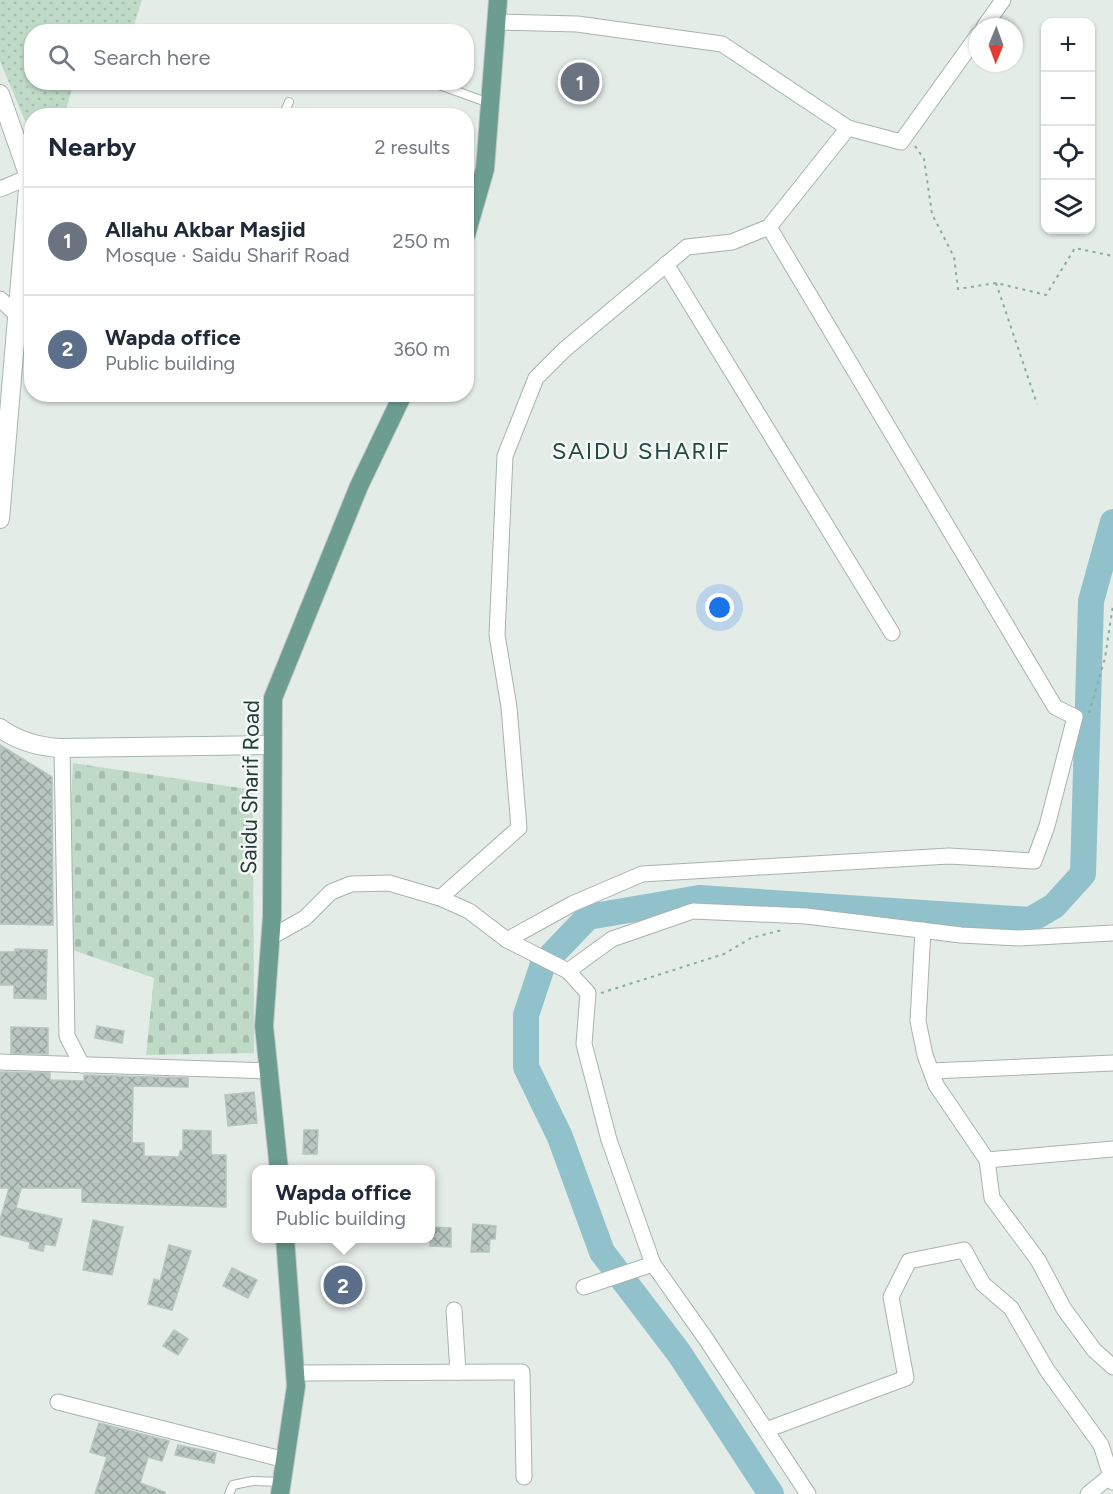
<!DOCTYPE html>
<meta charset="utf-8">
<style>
body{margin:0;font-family:Figtree,sans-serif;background:#f2f2f3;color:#1f2937}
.controls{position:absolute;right:18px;top:18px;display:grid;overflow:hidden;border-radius:12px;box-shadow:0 2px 4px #0004}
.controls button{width:54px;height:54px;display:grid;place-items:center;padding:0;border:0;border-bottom:2px solid #e0e1e3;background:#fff;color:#1f2937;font:30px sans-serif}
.compass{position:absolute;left:969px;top:18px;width:54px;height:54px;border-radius:50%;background:#fff;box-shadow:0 2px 4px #0004;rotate:181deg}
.you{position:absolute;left:720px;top:608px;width:21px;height:21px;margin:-15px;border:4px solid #fff;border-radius:50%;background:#1a73e8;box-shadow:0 0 0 9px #1a73e833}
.badge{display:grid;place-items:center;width:39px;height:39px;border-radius:50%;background:#7c3aed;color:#fff;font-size:20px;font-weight:700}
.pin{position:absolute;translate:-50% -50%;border:3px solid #fff;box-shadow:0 2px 6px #0006}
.popup{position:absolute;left:252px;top:1165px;width:183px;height:78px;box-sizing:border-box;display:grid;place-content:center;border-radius:12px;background:#fff;filter:drop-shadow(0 2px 4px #0005);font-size:20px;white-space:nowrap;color:#747a83}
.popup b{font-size:22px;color:#1f2937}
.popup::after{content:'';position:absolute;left:50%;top:100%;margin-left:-12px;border:12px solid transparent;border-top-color:#fff}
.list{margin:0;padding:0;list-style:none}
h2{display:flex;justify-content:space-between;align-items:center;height:78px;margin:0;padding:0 24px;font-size:26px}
h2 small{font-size:20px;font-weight:400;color:#747a83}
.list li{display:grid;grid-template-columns:39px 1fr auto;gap:18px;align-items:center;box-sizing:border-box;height:108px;padding:0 24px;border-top:2px solid #e0e1e3}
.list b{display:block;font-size:22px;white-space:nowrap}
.list p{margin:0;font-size:20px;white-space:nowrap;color:#747a83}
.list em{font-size:20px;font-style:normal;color:#747a83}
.icon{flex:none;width:33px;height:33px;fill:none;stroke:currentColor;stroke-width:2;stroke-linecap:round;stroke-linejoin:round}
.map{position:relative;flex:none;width:1113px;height:1494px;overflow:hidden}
.search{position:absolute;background:#fff;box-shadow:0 2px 4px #0004;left:24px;top:24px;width:450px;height:66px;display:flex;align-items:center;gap:15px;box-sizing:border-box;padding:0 21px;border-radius:24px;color:#747a83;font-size:22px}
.panel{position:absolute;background:#fff;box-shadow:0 2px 4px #0004;left:24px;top:108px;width:450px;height:294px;border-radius:24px}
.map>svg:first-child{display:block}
.cemetery{fill:url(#cemetery-stones)}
.park{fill:url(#park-dots)}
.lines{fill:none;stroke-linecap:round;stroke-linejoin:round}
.river{stroke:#91c1cb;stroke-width:26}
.building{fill:url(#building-cross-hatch);stroke:#b7c5bf;stroke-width:1.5}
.lane-casing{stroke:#a7b3af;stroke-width:10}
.street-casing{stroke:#a7b3af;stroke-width:17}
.secondary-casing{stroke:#a3b6b0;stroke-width:20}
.primary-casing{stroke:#c2c8c7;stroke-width:20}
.path{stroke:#87aca1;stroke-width:2;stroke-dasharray:3 4.5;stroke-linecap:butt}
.lane{stroke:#fff;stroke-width:8}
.street{stroke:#fff;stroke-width:15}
.secondary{stroke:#fff;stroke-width:18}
.primary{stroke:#6d9d91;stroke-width:18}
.labels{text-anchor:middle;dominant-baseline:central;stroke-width:5;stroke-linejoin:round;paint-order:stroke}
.street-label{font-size:22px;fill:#253b36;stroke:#f4f8f6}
.neighbourhood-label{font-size:24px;letter-spacing:1.5px;fill:#234b42;stroke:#f4f8f6}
</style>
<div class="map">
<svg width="1113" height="1494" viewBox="0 0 1113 1494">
<defs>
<pattern id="cemetery-stones" width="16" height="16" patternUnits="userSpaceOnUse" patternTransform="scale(1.5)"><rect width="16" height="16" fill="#bfdac7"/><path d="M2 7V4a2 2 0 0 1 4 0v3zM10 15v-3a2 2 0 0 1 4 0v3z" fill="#a4bcac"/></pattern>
<pattern id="park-dots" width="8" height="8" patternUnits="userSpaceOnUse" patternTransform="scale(1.5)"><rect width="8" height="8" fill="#bfdac7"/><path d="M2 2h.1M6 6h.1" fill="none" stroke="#a4bcac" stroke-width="1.8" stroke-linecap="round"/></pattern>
<pattern id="building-cross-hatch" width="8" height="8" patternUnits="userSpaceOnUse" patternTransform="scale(1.5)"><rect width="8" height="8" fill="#b9c6c1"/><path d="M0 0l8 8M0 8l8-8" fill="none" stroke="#96a29e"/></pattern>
</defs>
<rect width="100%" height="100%" fill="#e4ece8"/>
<path class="cemetery" d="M73,763l180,27 1,263 -108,2 8,-77 -90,-31z"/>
<path class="park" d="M0,0h142l-10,31 -100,1v50l41,1 -8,32 -33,1 -1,19 -31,-74z"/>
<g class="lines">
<path class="river" d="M771,1494l-92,-141 -77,-101 -42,-115 -34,-70v-52l17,-51 45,-47 111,-19 331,22 24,-14 29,-32 8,-273 22,-79"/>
</g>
<g class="building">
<path d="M0,745l52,32 1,148 -53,-1z"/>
<path d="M15,949l32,1 -1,49 -32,-1v-13h-14v-33h15z"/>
<path d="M97,1026l27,5 -2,12 -27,-5z"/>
<path d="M11,1027l37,1v26l-37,-1z"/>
<path d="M0,1072l50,1v7l34,1v-6l104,3v9l-55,-1 -1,57h12v13l35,1 1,-6h3v-21l28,1v24h15v52l-144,-5v-14h-61l-5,20 46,11 -7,27 -10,-2 -2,7 -14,-3 1,-6 -30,-7v-15l9,-32h-9z"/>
<path d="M254,1092l3,31 -29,3 -3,-31z"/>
<path d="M304,1130h14l-1,24h-14z"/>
<path d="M93,1220l30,7 -11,48 -29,-5z"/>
<path d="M473,1224l23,2 -1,13h-5l-1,13h-18z"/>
<path d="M430,1227l21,1v19l-21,-1z"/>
<path d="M169,1245l22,6 -19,59 -24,-6 6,-25 6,2z"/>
<path d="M232,1268l25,12 -9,18 -25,-12z"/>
<path d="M174,1330l14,9 -10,16 -15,-9z"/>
<path d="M99,1423l70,18 -7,20 -14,-4 -8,26 25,9v2h-70l12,-37 -17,-5z"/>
<path d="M178,1445l38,8 -2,10 -39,-8z"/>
</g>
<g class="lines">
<defs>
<g id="lane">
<path d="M431,82l58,21"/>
<path d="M283,116l6,-14"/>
<path d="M229,1494l4,-9 19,-4 29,1"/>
</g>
<g id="street">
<path d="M497,22l80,2 145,20 126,84 53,14 77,-107"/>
<path d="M984,27l19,-27"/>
<path d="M0,189l29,-12"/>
<path d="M666,264l226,369"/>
<path d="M0,299l18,17"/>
<path d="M62,748l5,288 15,29"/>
<path d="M440,898l79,-70 -10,-121 -12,-72 8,-179 31,-78 28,-28 123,-103 45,-5 37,-15 79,-99"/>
<path d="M923,930l-5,91 7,34 11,30 51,75 5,38 46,62 26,49 30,41 19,17"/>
<path d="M271,937l34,-19 26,-26 20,-8 38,-1 51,15 29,13 38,29 65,-36 70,-30 307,-18 85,5 13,-35 28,-109 -20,-10 -286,-480"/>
<path d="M507,940l61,31"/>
<path d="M0,1062l269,9"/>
<path d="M931,1071l182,-8"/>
<path d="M987,1160l126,-11"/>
<path d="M584,1287l69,-23"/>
<path d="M454,1310l4,62"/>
<path d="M295,1373l227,-1 2,105"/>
<path d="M58,1402l227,58"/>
<path d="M766,1430l140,-52 -15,-81 18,-36 55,-11 19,34 28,24 36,62 54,75 12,37"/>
<path d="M808,1494l-102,-155 -53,-75 -44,-124 -25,-96 4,-51 -20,-22 44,-32 81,-28 113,5 155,19 58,3 94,-5"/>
<path d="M1088,1494l22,-18"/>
</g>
<g id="secondary">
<path d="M0,94l29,83 -29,342"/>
<path d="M0,728c19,14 39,19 62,20l209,-3"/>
</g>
<g id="primary">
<path d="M466,235l19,-66 13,-169"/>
<path d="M279,1170l-15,-144 8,-110 1,-218 86,-212 44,-92"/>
<path d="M280,1494l16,-108 -11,-148"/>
</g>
</defs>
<use href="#lane" class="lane-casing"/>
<use href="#street" class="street-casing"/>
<use href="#secondary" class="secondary-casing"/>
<use href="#primary" class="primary-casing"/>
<g class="path">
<path d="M915,146l9,13 8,55 22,43 4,32 38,-6 50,12 29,-47 38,8"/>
<path d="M996,283l41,121"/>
<path d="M1089,713l16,-55 8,-53"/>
<path d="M601,993l123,-39 27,-16 31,-8"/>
</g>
<use href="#lane" class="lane"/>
<use href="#street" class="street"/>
<use href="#secondary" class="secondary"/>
<use href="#primary" class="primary"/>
</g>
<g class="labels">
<g class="street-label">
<text transform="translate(250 787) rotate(-89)">Saidu Sharif Road</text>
</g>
<g class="neighbourhood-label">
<text x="641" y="450">SAIDU SHARIF</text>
</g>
</g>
</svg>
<div class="controls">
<button>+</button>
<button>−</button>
<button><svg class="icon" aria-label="locate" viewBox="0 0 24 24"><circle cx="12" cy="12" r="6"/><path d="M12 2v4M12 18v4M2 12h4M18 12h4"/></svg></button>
<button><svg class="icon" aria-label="layers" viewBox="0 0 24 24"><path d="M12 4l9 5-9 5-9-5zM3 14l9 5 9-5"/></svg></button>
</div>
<svg class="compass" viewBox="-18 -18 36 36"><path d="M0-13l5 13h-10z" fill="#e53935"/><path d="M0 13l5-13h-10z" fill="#747a83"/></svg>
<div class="you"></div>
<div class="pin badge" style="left:580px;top:82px;background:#6b7280">1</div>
<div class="pin badge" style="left:343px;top:1285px;background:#5c6f8a">2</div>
<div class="popup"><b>Wapda office</b>Public building</div>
<div class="search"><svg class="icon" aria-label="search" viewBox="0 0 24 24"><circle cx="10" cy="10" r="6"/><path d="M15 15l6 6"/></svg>Search here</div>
<section class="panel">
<h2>Nearby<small>2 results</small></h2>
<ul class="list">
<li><span class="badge" style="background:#6b7280">1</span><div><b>Allahu Akbar Masjid</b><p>Mosque · Saidu Sharif Road</p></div><em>250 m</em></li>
<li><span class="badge" style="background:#5c6f8a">2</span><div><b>Wapda office</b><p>Public building</p></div><em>360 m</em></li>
</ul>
</section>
</div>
